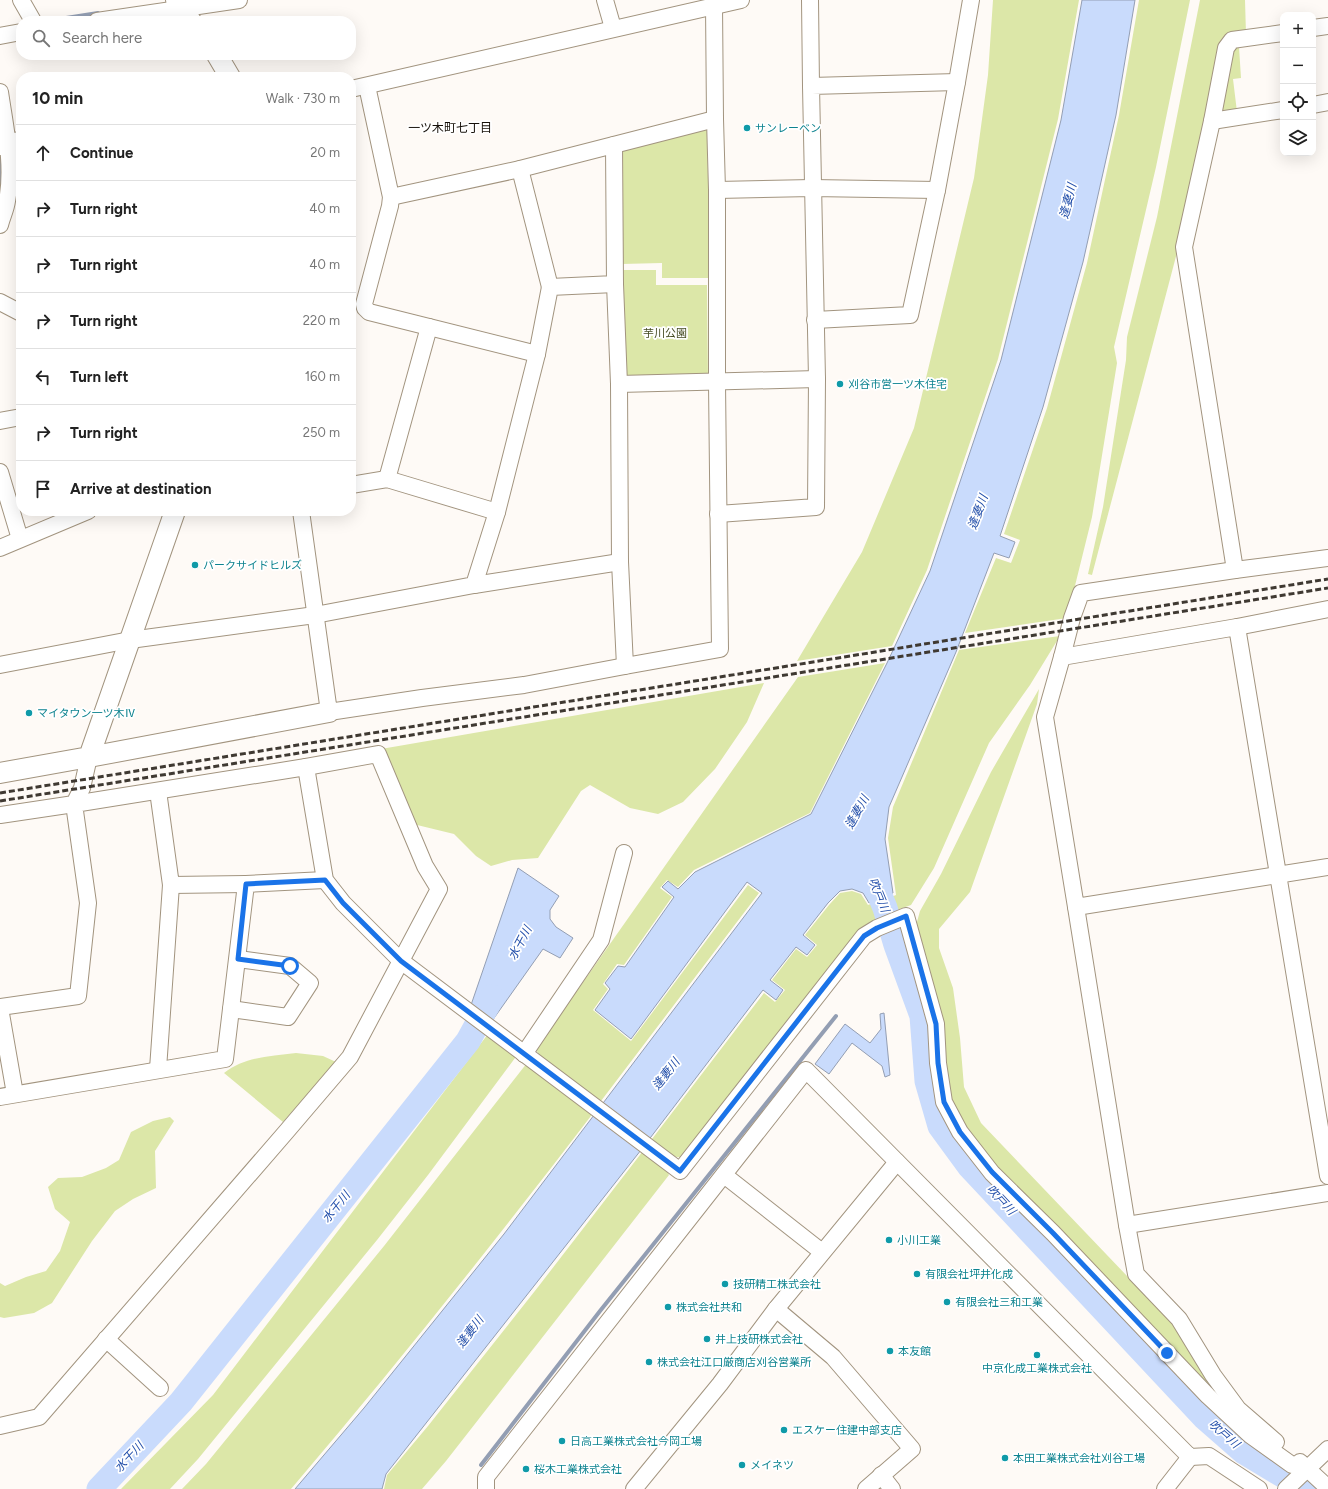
<!DOCTYPE html>
<meta charset="utf-8">
<style>
body{margin:0;font-family:Figtree,"Noto Sans JP",sans-serif;background:#f2f2f2;color:#222}
.controls{position:absolute;right:12px;top:12px;display:grid;overflow:hidden;border-radius:8px;box-shadow:0 4px 16px #0002}
.controls button{width:36px;height:36px;display:grid;place-items:center;padding:0;border:0;border-bottom:1px solid #e0e0e0;background:#fff;color:#222;font:20px sans-serif}
.stop{position:absolute;width:12px;height:12px;margin:-9px;border:3px solid #1a73e8;border-radius:50%;background:#fff}
.stop.end{background:#1a73e8;border-color:#fff;box-shadow:0 1px 4px #0008}
.list{margin:0;padding:0;list-style:none}
h2{display:flex;justify-content:space-between;align-items:center;height:52px;margin:0;padding:0 16px;font-size:17px}
h2 small{font-size:13px;font-weight:400;color:#767676}
.list li{display:grid;grid-template-columns:26px 1fr auto;gap:12px;align-items:center;box-sizing:border-box;height:56px;padding:0 16px;border-top:1px solid #e0e0e0}
.list b{display:block;font-size:15px;white-space:nowrap}
.list em{font-size:13px;font-style:normal;color:#767676}
.icon{flex:none;width:22px;height:22px;fill:none;stroke:currentColor;stroke-width:2;stroke-linecap:round;stroke-linejoin:round}
.map{position:relative;flex:none;width:1328px;height:1489px;overflow:hidden}
.search{position:absolute;background:#fff;box-shadow:0 4px 16px #0002;left:16px;top:16px;width:340px;height:44px;display:flex;align-items:center;gap:10px;box-sizing:border-box;padding:0 14px;border-radius:16px;color:#767676;font-size:15px}
.panel{position:absolute;background:#fff;box-shadow:0 4px 16px #0002;left:16px;top:72px;width:340px;height:444px;border-radius:16px}
.map>svg:first-child{display:block}
.green{fill:#dce7a8}
.water{fill:#c9dbfc;stroke:#939eb3}
.lines{fill:none;stroke-linecap:round;stroke-linejoin:round}
.stream{stroke:#939eb3;stroke-width:4}
.river{stroke:#c9dbfc;stroke-width:25}
.minor-casing{stroke:#a2947f;stroke-width:18}
.tertiary-casing{stroke:#a2947f;stroke-width:22}
.minor{stroke:#fff;stroke-width:16}
.tertiary{stroke:#fff;stroke-width:20}
.rail{stroke:#3f3932;stroke-width:3;stroke-dasharray:6 3;stroke-linecap:butt}
.route{stroke:#1a73e8;stroke-width:5}
.culture-dot{fill:#0f9aa8;stroke:#fff;stroke-width:1.5}
.labels{text-anchor:middle;dominant-baseline:central;stroke-width:3.5;stroke-linejoin:round;paint-order:stroke}
.culture-label{font-size:11px;fill:#0d838f;stroke:#fff;text-anchor:start}
.park-label{font-size:11px;fill:#444a21;stroke:#fff}
.neighbourhood-label{font-size:12px;fill:#150f08;stroke:#fff}
.water-label{font-size:12px;font-style:italic;fill:#2450ab;stroke:#fff}
</style>
<div class="map">
<svg width="1328" height="1489" viewBox="0 0 1328 1489">
<rect width="100%" height="100%" fill="#fefaf6"/>
<g class="green">
<path d="M993,0h86l-21,119 -60,240 -71,211 -35,76 -95,15 65,-109 52,-124 60,-250 14,-103z"/>
<path d="M1139,0h51l-34,167 -42,180 3,16 -25,154 -25,101 -102,15 31,-75 15,5 9,-23 -16,-6 43,-126 40,-145 32,-148z"/>
<path d="M1200,0h45l1,34 -17,1 -50,210 -87,330 -4,-1 15,-67 23,-147 1,-23 30,-120z"/>
<path d="M1239,47l2,31 -8,1 4,33 -20,4 12,-68z"/>
<path d="M707,128l3,150h-48v-15l-40,1 -1,-114z"/>
<path d="M622,270h34v15h51l1,97 -84,2z"/>
<path d="M1060,636l-30,49 -41,58 -55,125 -23,37 -14,5 -6,-13 5,-2 -8,-57 5,-31 66,-157z"/>
<path d="M885,663l-75,150 -116,57 -16,17 -11,-7 -7,8 12,9 -48,68 -7,-1 -14,20 5,5 -15,21 38,31 117,-156 11,8 -158,208 -60,-42 -5,-10 262,-372z"/>
<path d="M764,683l-17,39 -32,47 -32,33 -25,12 -28,-6 -40,-23 -9,6 -43,67 -26,2 -21,6 -15,-10 -22,-22 -41,-10 -32,-75z"/>
<path d="M1039,689l-2,15 -67,188 -31,37v19l14,40 7,50 4,49 17,36 147,154 47,47 65,94 -245,-248 -47,-70 -33,-171 5,-18 21,-37 50,-102z"/>
<path d="M852,891l9,3 7,11 5,-2 5,15 -18,15 -177,225 -11,-2 -20,-17 112,-146 11,9 10,-12 -13,-10 24,-31 11,8 10,-12 -12,-10 24,-30 11,-12z"/>
<path d="M488,1034l26,17 1,7 -87,117 -51,65 -179,219 -28,30h-49l92,-94z"/>
<path d="M296,1053l27,3 13,6 -53,60 -59,-49c21,-16 46,-17 72,-20z"/>
<path d="M527,1063l67,49c-98,128 -198,254 -303,377h-109l24,-25 178,-218z"/>
<path d="M170,1117l4,4 -19,30 1,37 -23,11 -18,12 -23,30 -40,62 -18,10 -30,5 -4,-1v-34l5,3 21,-9 20,-6 14,-20 10,-29 -15,-13 -7,-22 10,-9 24,-1 24,-9 13,-8 12,-28 22,-11z"/>
<path d="M643,1151l21,15 5,9 -223,286 -24,28h-38l3,-14 41,-49 110,-139z"/>
</g>
<g class="water">
<path d="M1082,0h53l-19,115 -33,147 -40,145 -43,129 15,6 -6,16 -15,-5 -38,99 -67,155 -4,32 8,54 -6,2 7,16 -14,6 -6,-17 -5,3 -6,-10 -11,-4 -12,2 -12,12 -25,32 12,10 -8,10 -11,-8 -26,33 13,10 -7,10 -13,-10 -122,160 -255,324 -4,15h-87l69,-81 140,-174 258,-341 -15,-11 -116,157 -36,-29 15,-21 -5,-6 13,-17 7,1 49,-70 -12,-10 6,-6 10,8 17,-17 116,-58 76,-151 43,-92 71,-211 60,-240z"/>
<path d="M518,868l41,28 -9,14v9l6,8 17,11 -13,20 -17,-9 -51,72 -21,-16z"/>
<path d="M884,1013l6,62 -5,2 -3,-11 -30,-23 -23,31 -14,-10 30,-40 25,19 11,-14 -1,-15z"/>
</g>
<g class="lines">
<g class="stream">
<path d="M47,21l51,-8"/>
<path d="M0,185l1,-27"/>
<path d="M481,1465l119,-154 236,-295"/>
</g>
<g class="river">
<path d="M874,881l11,27 11,37 26,71 5,65 13,45 30,41 234,250 40,35 40,24 19,13"/>
<path d="M99,1489l82,-87 287,-361 24,-44"/>
</g>
<defs>
<g id="minor">
<path d="M21,0l12,21"/>
<path d="M605,0l8,28"/>
<path d="M810,0l1,86"/>
<path d="M97,21l142,-21"/>
<path d="M1313,28l15,-2"/>
<path d="M0,36l21,-4"/>
<path d="M367,86l24,111 -1,9 -26,98 1,4 4,4 168,42"/>
<path d="M351,89l390,-89"/>
<path d="M0,92c5,35 14,73 7,109 -1,8 -5,16 -7,24"/>
<path d="M1313,105l15,-3"/>
<path d="M1212,121l71,-11"/>
<path d="M520,169l30,118"/>
<path d="M717,190l95,-2 125,2"/>
<path d="M391,197l129,-28 195,-50 -1,-114"/>
<path d="M615,284l4,100 1,178 5,104 95,-17 -3,-266v-193l-2,-71"/>
<path d="M0,302l21,11"/>
<path d="M815,320l95,-5 27,-125 20,-108 14,-82"/>
<path d="M619,384l198,-5"/>
<path d="M0,421l21,-4"/>
<path d="M0,472l20,67"/>
<path d="M387,479l42,-152"/>
<path d="M351,485l36,-6 110,33"/>
<path d="M301,511l28,201 93,-14 102,-13 101,-19"/>
<path d="M718,514l98,-7 1,-128 -6,-293 146,-4"/>
<path d="M0,548l88,-37"/>
<path d="M1235,570l-51,-323 28,-126 14,-73 6,-8 51,-7"/>
<path d="M474,585l146,-23"/>
<path d="M1237,627l91,-18"/>
<path d="M1062,657l10,-39 9,-25 154,-23 93,-12"/>
<path d="M0,665l130,-25 185,-25 159,-30 23,-73 40,-158 13,-67 65,-3 -1,-139"/>
<path d="M306,767l19,113 18,23 58,58 279,210 184,-235 13,-8 29,-12 30,108 2,39 6,39 16,30 32,41 61,60 155,163 42,39 42,30 16,3"/>
<path d="M158,791l13,94 75,-1"/>
<path d="M0,815l74,-11 8,-16 7,-31"/>
<path d="M1328,867l-252,40 -31,-190 17,-60 175,-30 91,549"/>
<path d="M1076,907l51,318 9,49 43,45 34,56 25,34 38,33"/>
<path d="M0,1007l78,-11 10,-93 -14,-99 232,-37 72,-13 47,112 14,23 -89,168 -64,75 -247,285 -39,9"/>
<path d="M0,1008l15,86"/>
<path d="M231,1009l57,8 22,-34 -20,-17 -52,-7"/>
<path d="M524,1054l77,-114 23,-87"/>
<path d="M158,1069l13,-184"/>
<path d="M0,1097l225,-38 21,-175 79,-4"/>
<path d="M724,1175l98,77"/>
<path d="M1127,1225l201,-32"/>
<path d="M776,1309l57,48 79,92 -46,40"/>
<path d="M106,1339l54,49"/>
<path d="M1300,1462l28,26"/>
<path d="M881,1475l11,14"/>
<path d="M486,1489v-12l320,-407 384,387 19,-1 50,33"/>
<path d="M634,1489l86,-105 56,-75 121,-147"/>
<path d="M1165,1489l25,-32"/>
<path d="M1286,1489l42,-40"/>
</g>
<g id="tertiary">
<path d="M176,0l15,21"/>
<path d="M217,55l13,22"/>
<path d="M0,145l21,-3"/>
<path d="M89,757l240,-45"/>
<path d="M0,773l89,-16 86,-246"/>
</g>
</defs>
<use href="#minor" class="minor-casing"/>
<use href="#tertiary" class="tertiary-casing"/>
<use href="#minor" class="minor"/>
<use href="#tertiary" class="tertiary"/>
<g class="rail">
<path d="M0,793l1328,-214"/>
<path d="M0,801l1328,-213"/>
</g>
</g>
<g class="lines">
<path class="route" d="M290,966l-52,-7 8,-75 79,-4 18,23 58,58 279,210 184,-235 13,-8 29,-12 30,108 2,39 6,39 16,30 32,40 61,61 114,120"/>
</g>
<g class="culture-dot">
<circle cx="747" cy="128" r="4"/>
<circle cx="840" cy="384" r="4"/>
<circle cx="195" cy="565" r="4"/>
<circle cx="29" cy="713" r="4"/>
<circle cx="889" cy="1240" r="4"/>
<circle cx="917" cy="1274" r="4"/>
<circle cx="725" cy="1284" r="4"/>
<circle cx="947" cy="1302" r="4"/>
<circle cx="668" cy="1307" r="4"/>
<circle cx="707" cy="1339" r="4"/>
<circle cx="890" cy="1351" r="4"/>
<circle cx="1037" cy="1355" r="4"/>
<circle cx="649" cy="1362" r="4"/>
<circle cx="784" cy="1430" r="4"/>
<circle cx="562" cy="1441" r="4"/>
<circle cx="1005" cy="1458" r="4"/>
<circle cx="742" cy="1465" r="4"/>
<circle cx="526" cy="1469" r="4"/>
</g>
<g class="labels">
<g class="culture-label">
<text x="755" y="128">サンレーベン</text>
<text x="848" y="384">刈谷市営一ツ木住宅</text>
<text x="203" y="565">パークサイドヒルズ</text>
<text x="37" y="713">マイタウン一ツ木Ⅳ</text>
<text x="897" y="1240">小川工業</text>
<text x="925" y="1274">有限会社坪井化成</text>
<text x="733" y="1284">技研精工株式会社</text>
<text x="955" y="1302">有限会社三和工業</text>
<text x="676" y="1307">株式会社共和</text>
<text x="715" y="1339">井上技研株式会社</text>
<text x="898" y="1351">本友館</text>
<text x="657" y="1362">株式会社江口厳商店刈谷営業所</text>
<text x="1037" y="1368" text-anchor="middle">中京化成工業株式会社</text>
<text x="792" y="1430">エスケー住建中部支店</text>
<text x="570" y="1441">日高工業株式会社今岡工場</text>
<text x="1013" y="1458">本田工業株式会社刈谷工場</text>
<text x="750" y="1465">メイネツ</text>
<text x="534" y="1469">桜木工業株式会社</text>
</g>
<g class="park-label">
<text x="665" y="333">芋川公園</text>
</g>
<g class="neighbourhood-label">
<text x="450" y="128">一ツ木町七丁目</text>
</g>
<g class="water-label">
<text transform="translate(1068 201) rotate(-76)">逢妻川</text>
<text transform="translate(978 512) rotate(-70)">逢妻川</text>
<text transform="translate(857 812) rotate(-61)">逢妻川</text>
<text transform="translate(879 895) rotate(68)">吹戸川</text>
<text transform="translate(520 943) rotate(-62)">水干川</text>
<text transform="translate(666 1074) rotate(-52)">逢妻川</text>
<text transform="translate(1001 1200) rotate(47)">吹戸川</text>
<text transform="translate(336 1207) rotate(-51)">水干川</text>
<text transform="translate(470 1332) rotate(-53)">逢妻川</text>
<text transform="translate(1224 1434) rotate(41)">吹戸川</text>
<text transform="translate(129 1457) rotate(-47)">水干川</text>
</g>
</g>
</svg>
<div class="controls">
<button>+</button>
<button>−</button>
<button><svg class="icon" aria-label="locate" viewBox="0 0 24 24"><circle cx="12" cy="12" r="6"/><path d="M12 2v4M12 18v4M2 12h4M18 12h4"/></svg></button>
<button><svg class="icon" aria-label="layers" viewBox="0 0 24 24"><path d="M12 4l9 5-9 5-9-5zM3 14l9 5 9-5"/></svg></button>
</div>
<div class="stop" style="left:290px;top:966px"></div>
<div class="stop end" style="left:1167px;top:1353px"></div>
<div class="search"><svg class="icon" aria-label="search" viewBox="0 0 24 24"><circle cx="10" cy="10" r="6"/><path d="M15 15l6 6"/></svg>Search here</div>
<section class="panel">
<h2>10 min<small>Walk · 730 m</small></h2>
<ul class="list">
<li><svg class="icon" aria-label="ahead" viewBox="0 0 24 24"><path d="M12 20V5M6 11l6-6 6 6"/></svg><div><b>Continue</b></div><em>20 m</em></li>
<li><svg class="icon" aria-label="right" viewBox="0 0 24 24"><path d="M7 20v-9h11M14 6l5 5-5 5"/></svg><div><b>Turn right</b></div><em>40 m</em></li>
<li><svg class="icon" aria-label="right" viewBox="0 0 24 24"><path d="M7 20v-9h11M14 6l5 5-5 5"/></svg><div><b>Turn right</b></div><em>40 m</em></li>
<li><svg class="icon" aria-label="right" viewBox="0 0 24 24"><path d="M7 20v-9h11M14 6l5 5-5 5"/></svg><div><b>Turn right</b></div><em>220 m</em></li>
<li><svg class="icon" aria-label="left" viewBox="0 0 24 24"><path d="M17 20v-9H6M10 6l-5 5 5 5"/></svg><div><b>Turn left</b></div><em>160 m</em></li>
<li><svg class="icon" aria-label="right" viewBox="0 0 24 24"><path d="M7 20v-9h11M14 6l5 5-5 5"/></svg><div><b>Turn right</b></div><em>250 m</em></li>
<li><svg class="icon" aria-label="arrive" viewBox="0 0 24 24"><path d="M6 21V4h12l-3 4 3 4H6"/></svg><div><b>Arrive at destination</b></div></li>
</ul>
</section>
</div>
